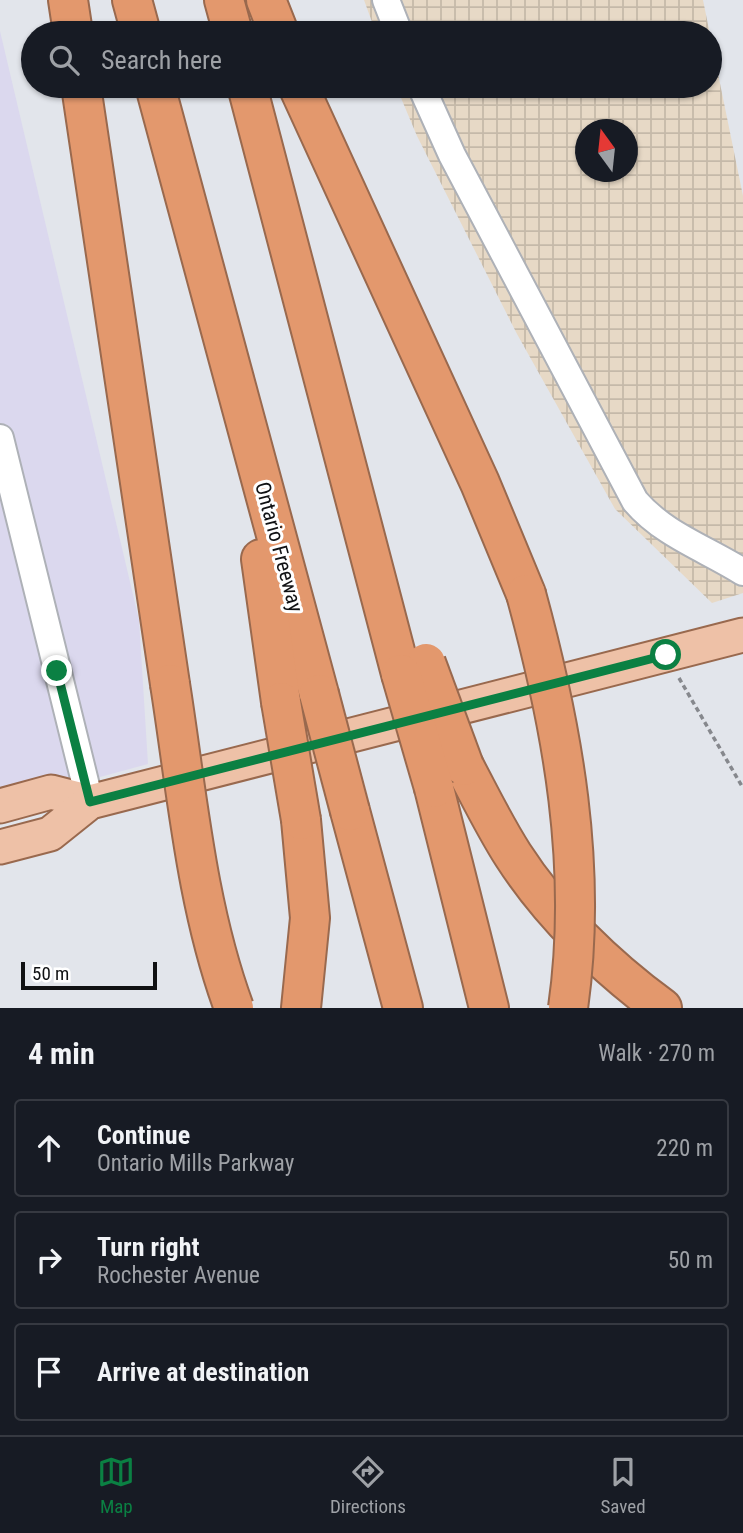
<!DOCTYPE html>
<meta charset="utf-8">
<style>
body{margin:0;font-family:"Roboto Condensed",sans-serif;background:#242831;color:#f1f3f6}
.compass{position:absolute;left:575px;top:119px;width:63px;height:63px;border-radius:50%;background:#171b24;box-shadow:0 2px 5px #0004;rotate:345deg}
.scale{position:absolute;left:21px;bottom:18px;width:136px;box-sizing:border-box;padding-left:7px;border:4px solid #101113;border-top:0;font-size:19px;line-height:24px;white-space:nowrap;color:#101113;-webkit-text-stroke:5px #fff;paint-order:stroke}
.stop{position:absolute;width:21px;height:21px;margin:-16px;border:5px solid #0b8043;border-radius:50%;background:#fff}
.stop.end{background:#0b8043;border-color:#fff;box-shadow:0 2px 7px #0008}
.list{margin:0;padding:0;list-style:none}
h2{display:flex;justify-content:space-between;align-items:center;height:91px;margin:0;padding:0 28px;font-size:30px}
h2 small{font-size:23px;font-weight:400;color:#9ea1a6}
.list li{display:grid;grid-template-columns:46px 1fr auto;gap:21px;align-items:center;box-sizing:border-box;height:98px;margin:0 14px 14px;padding:0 14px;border:2px solid #363941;border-radius:7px}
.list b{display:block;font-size:26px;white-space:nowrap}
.list p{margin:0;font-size:23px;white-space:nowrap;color:#9ea1a6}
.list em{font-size:23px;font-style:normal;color:#9ea1a6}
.icon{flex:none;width:38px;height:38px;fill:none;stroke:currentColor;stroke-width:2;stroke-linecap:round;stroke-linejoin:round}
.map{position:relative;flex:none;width:743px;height:1008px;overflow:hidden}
.search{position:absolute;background:#171b24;box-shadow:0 2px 5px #0004;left:21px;right:21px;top:21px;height:77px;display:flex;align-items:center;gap:18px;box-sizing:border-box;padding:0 24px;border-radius:38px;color:#9ea1a6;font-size:26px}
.sheet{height:427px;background:#171b24}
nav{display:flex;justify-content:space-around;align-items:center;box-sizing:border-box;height:98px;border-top:2px solid #363941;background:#171b24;font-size:19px;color:#9ea1a6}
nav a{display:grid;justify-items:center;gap:4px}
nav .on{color:#0b8043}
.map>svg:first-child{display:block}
.commercial{fill:#dbd8ee}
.industrial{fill:url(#industrial-grid);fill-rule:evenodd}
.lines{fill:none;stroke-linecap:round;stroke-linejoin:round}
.minor-casing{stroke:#aeb1b7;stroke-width:30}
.major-casing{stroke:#99694e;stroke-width:37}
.highway-casing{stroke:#99694e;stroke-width:42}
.path{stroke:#86888d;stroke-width:3.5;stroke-dasharray:5 3.5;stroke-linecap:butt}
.minor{stroke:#fff;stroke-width:26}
.major{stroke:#eec1a7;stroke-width:33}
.highway{stroke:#e3986d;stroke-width:38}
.highway-bridge-casing{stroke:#99694e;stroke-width:42;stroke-linecap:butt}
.highway-bridge{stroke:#e3986d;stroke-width:38}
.route{stroke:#0b8043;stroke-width:9}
.labels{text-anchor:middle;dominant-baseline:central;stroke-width:6;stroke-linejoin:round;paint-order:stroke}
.street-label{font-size:21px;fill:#101113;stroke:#fff}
</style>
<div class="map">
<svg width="743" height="1008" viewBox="0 0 743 1008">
<defs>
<pattern id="industrial-grid" width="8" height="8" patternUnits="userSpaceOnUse" patternTransform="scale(1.75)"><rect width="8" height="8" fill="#e7d9c6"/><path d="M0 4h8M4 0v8" fill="none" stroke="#c5b9a9"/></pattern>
</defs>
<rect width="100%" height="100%" fill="#e2e5eb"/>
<path class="commercial" d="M0,31l139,589 9,144 -148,40z"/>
<path class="industrial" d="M364,0h339l40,196v397l-31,10 -97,-94 -98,-175 -100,-198 -21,-50h314v-53h-334zM586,130h42v42h-42z"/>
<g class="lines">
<defs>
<g id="minor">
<path d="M386,0l13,33"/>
<path d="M421,86l31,69 183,346c29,34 72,48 108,71"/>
<path d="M0,438l90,364"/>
</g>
<g id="major">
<path d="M0,806l51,-14 39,10"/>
<path d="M0,847l50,-13 40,-32 653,-167"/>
</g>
<g id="highway">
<path d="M68,0l5,33"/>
<path d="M132,0l9,33"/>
<path d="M224,0l9,33"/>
<path d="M266,0l13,33"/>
<path d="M81,86l89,598"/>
<path d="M155,86l164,608"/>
<path d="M247,86l154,588"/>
<path d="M298,86l182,397 46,111"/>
<path d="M261,559l20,143"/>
<path d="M464,766c16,30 31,61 49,89 38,59 93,112 149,153"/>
<path d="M434,788l55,220"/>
<path d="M350,811l53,197"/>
<path d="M301,820l9,98 -9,90"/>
</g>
</defs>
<use href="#minor" class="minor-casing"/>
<use href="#major" class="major-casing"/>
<use href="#highway" class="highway-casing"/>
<path class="path" d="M679,678l64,110"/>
<use href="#minor" class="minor"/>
<use href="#major" class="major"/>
<use href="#highway" class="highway"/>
<defs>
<g id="highway-bridge">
<path d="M526,594c37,135 62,274 42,414"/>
<path d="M426,663l38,103"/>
<path d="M401,674l33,114"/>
<path d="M170,684c17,108 26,221 64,324"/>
<path d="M319,694l31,117"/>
<path d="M281,702l20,118"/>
</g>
</defs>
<use href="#highway-bridge" class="highway-bridge-casing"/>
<use href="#highway-bridge" class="highway-bridge"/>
</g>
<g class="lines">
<path class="route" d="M57,671l33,131 576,-147"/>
</g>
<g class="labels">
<g class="street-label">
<text transform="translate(279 547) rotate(75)">Ontario Freeway</text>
</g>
</g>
</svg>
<svg class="compass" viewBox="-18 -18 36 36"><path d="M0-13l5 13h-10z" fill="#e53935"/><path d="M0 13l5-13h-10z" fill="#9ea1a6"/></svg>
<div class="scale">50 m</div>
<div class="stop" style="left:666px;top:655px"></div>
<div class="stop end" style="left:57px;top:671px"></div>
<div class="search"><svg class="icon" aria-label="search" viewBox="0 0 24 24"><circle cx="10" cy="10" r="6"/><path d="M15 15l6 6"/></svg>Search here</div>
</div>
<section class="sheet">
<h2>4 min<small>Walk · 270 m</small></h2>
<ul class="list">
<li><svg class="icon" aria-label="ahead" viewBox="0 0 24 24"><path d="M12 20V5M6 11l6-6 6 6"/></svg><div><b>Continue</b><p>Ontario Mills Parkway</p></div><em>220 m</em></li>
<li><svg class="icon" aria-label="right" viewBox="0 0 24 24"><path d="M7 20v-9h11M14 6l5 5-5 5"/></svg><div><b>Turn right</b><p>Rochester Avenue</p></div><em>50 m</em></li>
<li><svg class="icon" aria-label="arrive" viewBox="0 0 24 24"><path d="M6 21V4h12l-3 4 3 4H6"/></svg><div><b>Arrive at destination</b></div></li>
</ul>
</section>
<nav>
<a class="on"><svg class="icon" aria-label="map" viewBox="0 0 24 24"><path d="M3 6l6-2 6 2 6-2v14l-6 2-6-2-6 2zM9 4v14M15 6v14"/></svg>Map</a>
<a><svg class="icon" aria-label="directions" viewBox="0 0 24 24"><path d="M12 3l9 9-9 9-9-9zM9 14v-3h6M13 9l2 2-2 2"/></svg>Directions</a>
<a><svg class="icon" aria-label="saved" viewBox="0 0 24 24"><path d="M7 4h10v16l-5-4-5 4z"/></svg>Saved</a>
</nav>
